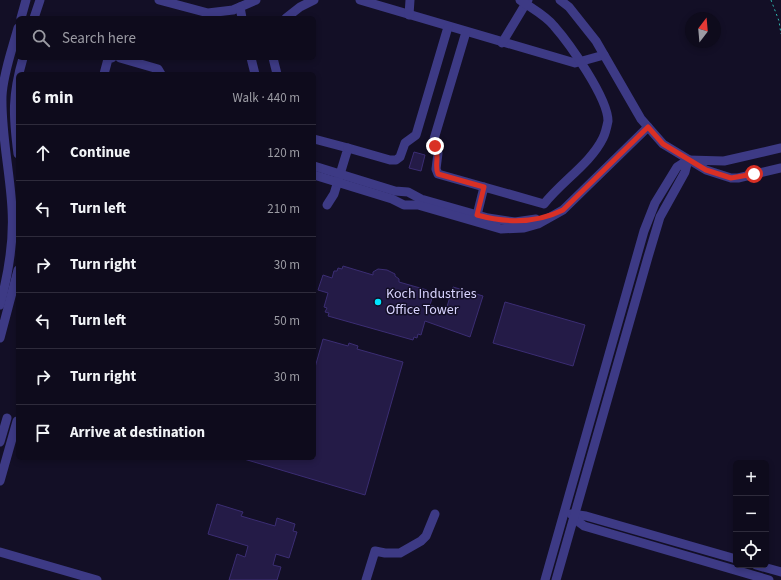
<!DOCTYPE html>
<meta charset="utf-8">
<style>
body{margin:0;font-family:"Source Sans 3",sans-serif;background:#171425;color:#f1f3f6}
.controls{position:absolute;right:12px;bottom:12px;display:grid;overflow:hidden;border-radius:6px;box-shadow:0 2px 6px #0003}
.controls button{width:36px;height:36px;display:grid;place-items:center;padding:0;border:0;border-bottom:1px solid #2e2b3b;background:#0e0b1c;color:#f1f3f6;font:20px sans-serif}
.compass{position:absolute;left:685px;top:12px;width:36px;height:36px;border-radius:50%;background:#0e0b1c;box-shadow:0 2px 6px #0003;rotate:16deg}
.stop{position:absolute;width:12px;height:12px;margin:-9px;border:3px solid #d93025;border-radius:50%;background:#fff}
.stop.end{background:#d93025;border-color:#fff;box-shadow:0 1px 4px #0008}
.list{margin:0;padding:0;list-style:none}
h2{display:flex;justify-content:space-between;align-items:center;height:52px;margin:0;padding:0 16px;font-size:17px}
h2 small{font-size:13px;font-weight:400;color:#9b9ba3}
.list li{display:grid;grid-template-columns:26px 1fr auto;gap:12px;align-items:center;box-sizing:border-box;height:56px;padding:0 16px;border-top:1px solid #2e2b3b}
.list b{display:block;font-size:15px;white-space:nowrap}
.list em{font-size:13px;font-style:normal;color:#9b9ba3}
.icon{flex:none;width:22px;height:22px;fill:none;stroke:currentColor;stroke-width:2;stroke-linecap:round;stroke-linejoin:round}
.map{position:relative;flex:none;width:781px;height:580px;overflow:hidden}
.search{position:absolute;background:#0e0b1c;box-shadow:0 2px 6px #0003;left:16px;top:16px;width:300px;height:44px;display:flex;align-items:center;gap:10px;box-sizing:border-box;padding:0 14px;border-radius:6px;color:#9b9ba3;font-size:15px}
.panel{position:absolute;background:#0e0b1c;box-shadow:0 2px 6px #0003;left:16px;top:72px;width:300px;height:388px;border-radius:6px}
.map>svg:first-child{display:block}
.building{fill:#241b47;stroke:#3b2d73}
.lines{fill:none;stroke-linecap:round;stroke-linejoin:round}
.path{stroke:#2fb8b0;stroke-width:1;stroke-dasharray:2 3;stroke-linecap:butt}
.minor{stroke:#3d3a85;stroke-width:9}
.route{stroke:#d93025;stroke-width:5}
.poi-dot{fill:#00e5ff;stroke:#130f26;stroke-width:1.5}
.labels{text-anchor:middle;dominant-baseline:central;stroke-width:3;stroke-linejoin:round;paint-order:stroke}
.poi-label{font-size:14px;fill:#d9d4ff;stroke:#130f26;text-anchor:start}
</style>
<div class="map">
<svg width="781" height="580" viewBox="0 0 781 580">
<rect width="100%" height="100%" fill="#130f26"/>
<g class="building">
<path d="M414,152l11,3 -4,16 -12,-3z"/>
<path d="M343,266l30,9v-3l5,-3 9,1 8,4v2l4,3v3l28,8 -1,3 3,1v3l3,1 -2,7 16,5 7,-23 30,9 -13,41 -45,-16 -4,14 -3,-1 -1,4 -3,-1 -1,3 -85,-24 1,-3 -4,-1 2,-4 -3,-1 4,-14 -10,-3 5,-15 9,3 2,-7h3l1,-3 4,1z"/>
<path d="M505,302l80,23 -12,41 -80,-23z"/>
<path d="M323,339l25,7 1,-3 9,3 -1,3 46,13 -38,133 -121,-36v-1h70v-87z"/>
<path d="M217,504l26,8 -2,4 34,10 2,-8 18,6 -2,7 4,1 -8,26 -13,-4 -3,11 8,2 -4,13h-48l8,-26 8,3 3,-11 -40,-12z"/>
</g>
<g class="lines">
<path class="path" d="M771,0l8,21 2,13"/>
<g class="minor">
<path d="M159,0l49,13 25,-3 23,-10"/>
<path d="M360,0l215,63 29,-8"/>
<path d="M560,0l9,7 27,34 45,78 22,25 43,26 25,8h7l43,-10"/>
<path d="M240,7l2,11"/>
<path d="M409,15l1,-15"/>
<path d="M21,18l5,-18"/>
<path d="M34,18l6,-18"/>
<path d="M286,18l14,-11 14,-7"/>
<path d="M466,32l-32,107 4,14 -2,16 2,5 46,13"/>
<path d="M502,43l26,-43"/>
<path d="M120,58l38,11 3,5"/>
<path d="M251,58l4,16"/>
<path d="M273,58l4,16"/>
<path d="M104,74l4,-15 4,-1"/>
<path d="M314,139l34,9 -14,46 -7,11"/>
<path d="M348,148l42,12h6l4,-3 5,-14 11,-8 32,-108"/>
<path d="M18,154c-5,-39 -6,-58 5,-96"/>
<path d="M314,166l81,25 13,1 13,7 67,19 27,4 21,-3"/>
<path d="M314,175l78,24 12,6h14l83,24 23,-1 14,-4 25,-14 85,-83"/>
<path d="M477,215l7,-28 60,17c17,-22 47,-41 59,-66 2,-4 4,-12 5,-17 0,-23 -39,-78 -54,-95 -9,-11 -23,-18 -34,-26"/>
<path d="M0,305c8,-30 14,-65 12,-96 -2,-38 -11,-75 -10,-113 1,-22 10,-46 16,-68"/>
<path d="M0,338l18,-68"/>
<path d="M0,442l7,-24"/>
<path d="M0,481l17,-60"/>
<path d="M571,514l15,2 150,43"/>
<path d="M575,515l5,8 4,3 185,54"/>
<path d="M0,552l97,28"/>
<path d="M756,565l25,7"/>
<path d="M366,580l9,-29 10,2h15l21,-12 5,-5 9,-22"/>
<path d="M545,580l99,-349 11,-28 22,-36 11,-7 36,1 57,-13"/>
<path d="M556,580l92,-323 12,-40 25,-45 3,-12"/>
</g>
</g>
<g class="lines">
<path class="route" d="M435,146c5,11 -1,19 3,28l46,13 -7,28c29,8 58,9 86,-5l85,-83 15,17 43,26 25,8 23,-4"/>
</g>
<circle class="poi-dot" cx="378" cy="302" r="4"/>
<g class="labels">
<g class="poi-label">
<text x="386" y="294">Koch Industries<tspan x="386" dy="16">Office Tower</tspan></text>
</g>
</g>
</svg>
<div class="controls">
<button>+</button>
<button>−</button>
<button><svg class="icon" aria-label="locate" viewBox="0 0 24 24"><circle cx="12" cy="12" r="6"/><path d="M12 2v4M12 18v4M2 12h4M18 12h4"/></svg></button>
</div>
<svg class="compass" viewBox="-18 -18 36 36"><path d="M0-13l5 13h-10z" fill="#e53935"/><path d="M0 13l5-13h-10z" fill="#9b9ba3"/></svg>
<div class="stop" style="left:754px;top:174px"></div>
<div class="stop end" style="left:435px;top:146px"></div>
<div class="search"><svg class="icon" aria-label="search" viewBox="0 0 24 24"><circle cx="10" cy="10" r="6"/><path d="M15 15l6 6"/></svg>Search here</div>
<section class="panel">
<h2>6 min<small>Walk · 440 m</small></h2>
<ul class="list">
<li><svg class="icon" aria-label="ahead" viewBox="0 0 24 24"><path d="M12 20V5M6 11l6-6 6 6"/></svg><div><b>Continue</b></div><em>120 m</em></li>
<li><svg class="icon" aria-label="left" viewBox="0 0 24 24"><path d="M17 20v-9H6M10 6l-5 5 5 5"/></svg><div><b>Turn left</b></div><em>210 m</em></li>
<li><svg class="icon" aria-label="right" viewBox="0 0 24 24"><path d="M7 20v-9h11M14 6l5 5-5 5"/></svg><div><b>Turn right</b></div><em>30 m</em></li>
<li><svg class="icon" aria-label="left" viewBox="0 0 24 24"><path d="M17 20v-9H6M10 6l-5 5 5 5"/></svg><div><b>Turn left</b></div><em>50 m</em></li>
<li><svg class="icon" aria-label="right" viewBox="0 0 24 24"><path d="M7 20v-9h11M14 6l5 5-5 5"/></svg><div><b>Turn right</b></div><em>30 m</em></li>
<li><svg class="icon" aria-label="arrive" viewBox="0 0 24 24"><path d="M6 21V4h12l-3 4 3 4H6"/></svg><div><b>Arrive at destination</b></div></li>
</ul>
</section>
</div>
